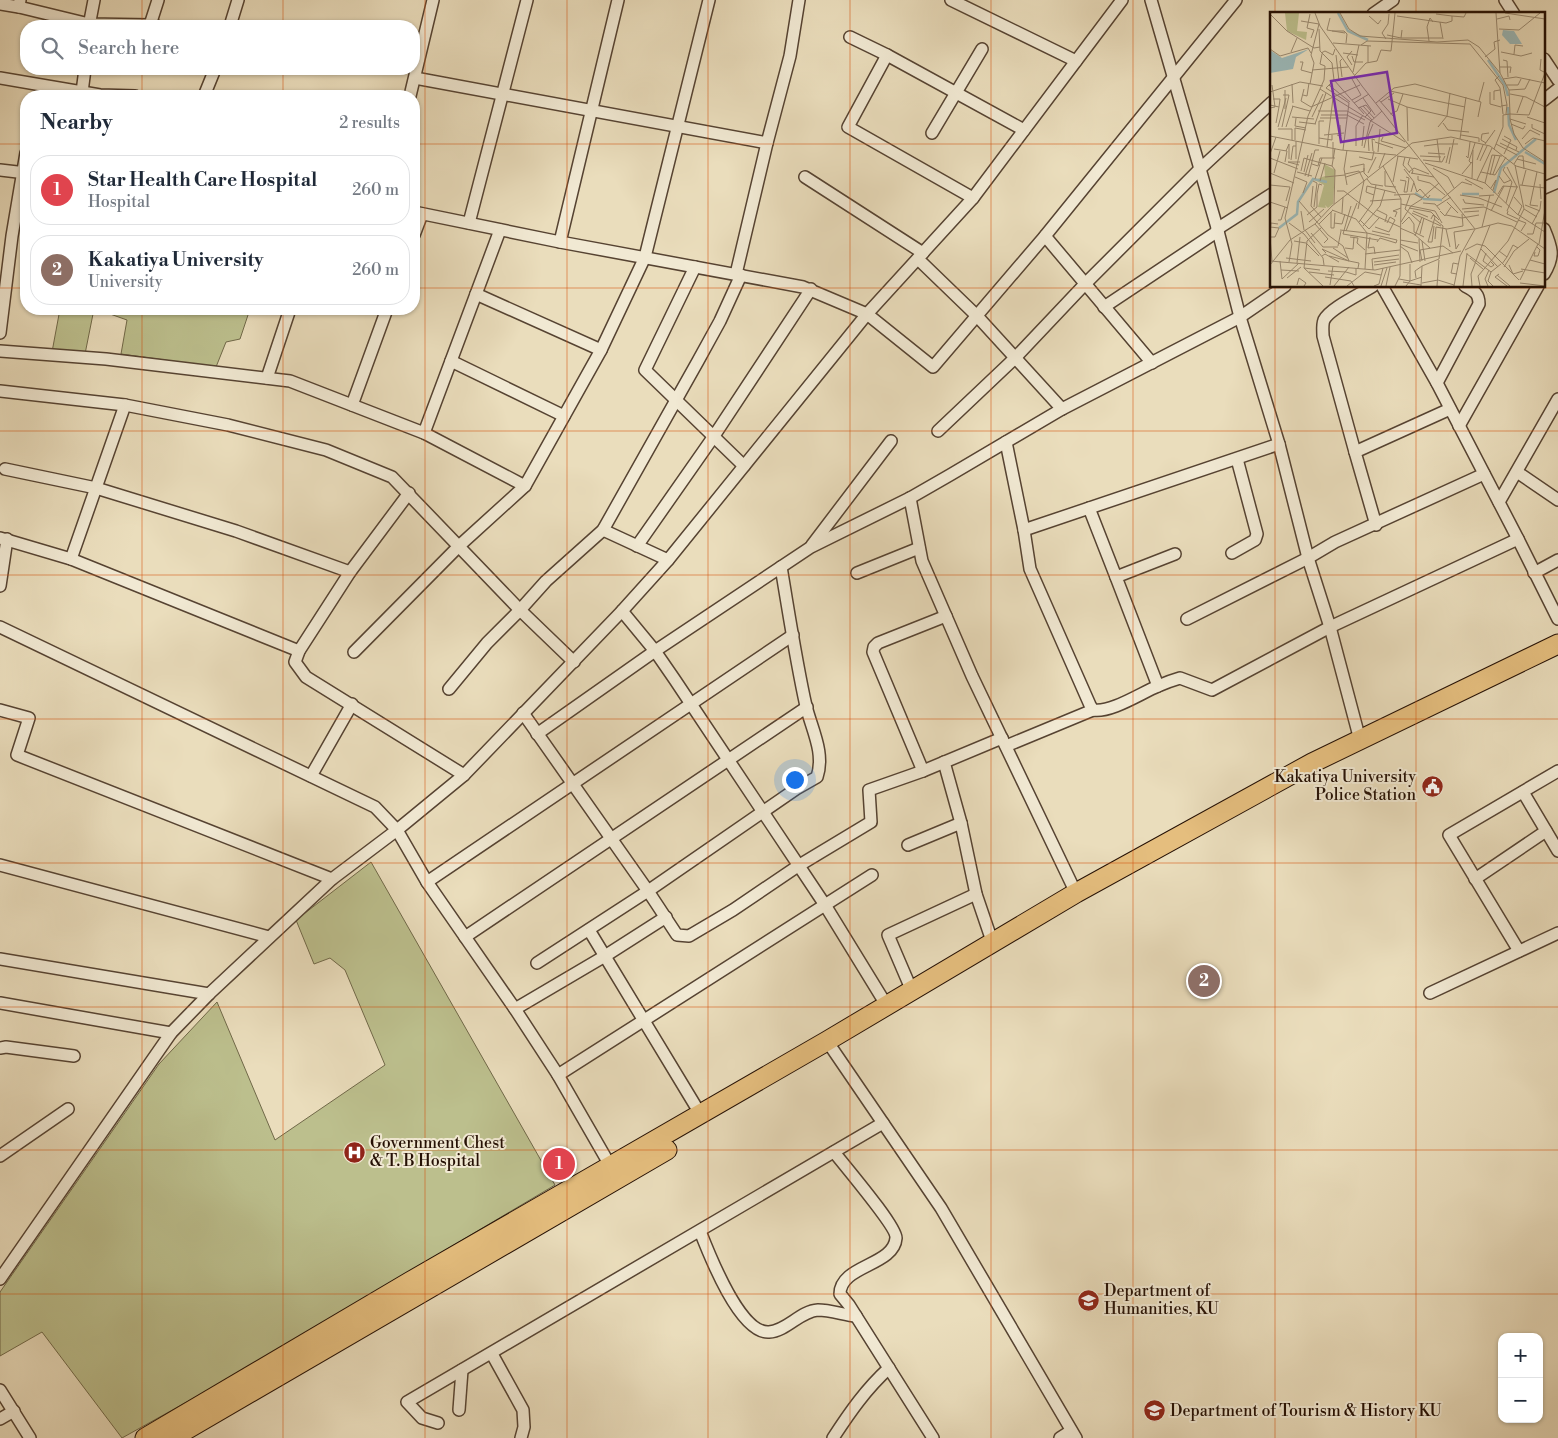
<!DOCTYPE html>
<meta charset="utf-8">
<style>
body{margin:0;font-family:"Libre Bodoni",serif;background:#f2f2f3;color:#1f2937}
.controls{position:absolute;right:15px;bottom:15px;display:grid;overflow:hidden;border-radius:10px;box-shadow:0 1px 4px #0004}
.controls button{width:45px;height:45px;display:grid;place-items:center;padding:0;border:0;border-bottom:1px solid #e0e1e3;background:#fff;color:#1f2937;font:25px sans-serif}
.you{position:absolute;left:794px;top:779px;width:18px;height:18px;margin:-12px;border:4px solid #fff;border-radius:50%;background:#1a73e8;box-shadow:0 0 0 8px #1a73e833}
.badge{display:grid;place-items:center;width:32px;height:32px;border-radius:50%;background:#2563eb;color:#fff;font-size:16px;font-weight:700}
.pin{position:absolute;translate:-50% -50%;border:2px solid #fff;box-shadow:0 1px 5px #0006}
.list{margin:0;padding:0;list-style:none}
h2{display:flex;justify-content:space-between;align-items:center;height:65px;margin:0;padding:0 20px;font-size:21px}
h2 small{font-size:16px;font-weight:400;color:#747a83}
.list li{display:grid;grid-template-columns:32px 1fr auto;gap:15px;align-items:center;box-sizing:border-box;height:70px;margin:0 10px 10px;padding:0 10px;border:1px solid #e0e1e3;border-radius:20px}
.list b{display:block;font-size:19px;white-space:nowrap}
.list p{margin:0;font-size:16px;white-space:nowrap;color:#747a83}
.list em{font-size:16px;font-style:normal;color:#747a83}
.icon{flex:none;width:28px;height:28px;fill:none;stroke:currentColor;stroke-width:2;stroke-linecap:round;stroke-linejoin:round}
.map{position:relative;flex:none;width:1558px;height:1438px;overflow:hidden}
.search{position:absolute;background:#fff;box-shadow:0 1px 4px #0004;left:20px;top:20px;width:400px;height:55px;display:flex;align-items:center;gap:12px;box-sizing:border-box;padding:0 18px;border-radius:20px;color:#747a83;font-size:19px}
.panel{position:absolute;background:#fff;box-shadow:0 1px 4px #0004;left:20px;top:90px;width:400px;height:225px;border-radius:20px}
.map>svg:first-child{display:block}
.green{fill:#bcbf8d;stroke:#706848}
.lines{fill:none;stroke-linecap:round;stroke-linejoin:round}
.minor-casing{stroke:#564332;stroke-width:14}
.trunk-casing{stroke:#251004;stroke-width:21}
.minor{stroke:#f1e9d3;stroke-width:11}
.trunk{stroke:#e5be7e;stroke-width:19}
.grid{fill:none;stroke:#d4520b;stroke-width:1;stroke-opacity:0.55}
.labels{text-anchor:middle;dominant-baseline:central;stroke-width:4;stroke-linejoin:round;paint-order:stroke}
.poi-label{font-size:16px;fill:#251004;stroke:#f1e9d3;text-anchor:start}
.inset-river{fill:none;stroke:#9cbaba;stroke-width:2.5}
.inset-road{fill:none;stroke:#9b8b72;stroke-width:1}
.view{fill:#7b2cbf;fill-opacity:0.15;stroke:#7b2cbf;stroke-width:2.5}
.inset-edge{fill:none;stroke:#251004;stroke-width:2.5}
</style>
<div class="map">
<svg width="1558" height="1438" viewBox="0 0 1558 1438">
<rect width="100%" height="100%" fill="#eaddbc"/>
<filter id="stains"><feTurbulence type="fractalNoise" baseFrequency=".004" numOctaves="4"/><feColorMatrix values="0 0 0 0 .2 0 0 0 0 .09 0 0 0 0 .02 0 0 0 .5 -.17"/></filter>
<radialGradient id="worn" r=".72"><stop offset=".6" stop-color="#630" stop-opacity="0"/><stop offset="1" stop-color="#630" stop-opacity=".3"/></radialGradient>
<g class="green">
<path d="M60,309h34l-9,45 -33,-2z"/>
<path d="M96,309h154l-10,30 -14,3 -10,25 -95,-13 6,-34z"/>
<path d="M371,862l184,323 -327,194 -106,59 -80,-106 -42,24v-64l159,-228 58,-62 58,138 110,-75 -40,-95 -15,-12 -16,6 -18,-44z"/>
</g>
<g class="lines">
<defs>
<g id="minor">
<path d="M20,0l-1,7 70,17 61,1"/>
<path d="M951,0l125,61"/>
<path d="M1151,0l67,231 22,86 39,127 29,114 22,69 30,113"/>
<path d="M1505,0l9,14"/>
<path d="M0,4l19,3"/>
<path d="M1373,14l20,-14"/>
<path d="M89,26l5,-26"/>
<path d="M157,26l-7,-1 8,-25"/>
<path d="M230,26l8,-26"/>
<path d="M850,37l37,18 137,75"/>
<path d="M887,55l-39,72 125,71"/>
<path d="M1544,59l14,21"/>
<path d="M0,78l100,17 35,1"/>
<path d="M415,78l352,65"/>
<path d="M82,92l3,-23"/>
<path d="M204,96l11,-27"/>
<path d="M410,96l23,-96"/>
<path d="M1544,100l14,-11"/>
<path d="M932,133l50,-84"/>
<path d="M0,170l26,3"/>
<path d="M805,177l118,76"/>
<path d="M1544,188l14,-6"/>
<path d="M414,212l146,30 243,45 64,27 66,53 112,-131 191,-236"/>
<path d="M469,223l58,-223"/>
<path d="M1217,229l55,-35"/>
<path d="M1544,229c8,19 11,27 0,45"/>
<path d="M414,235l8,-21"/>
<path d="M1045,236l107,127"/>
<path d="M560,242l58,-242"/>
<path d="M918,259l59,57 85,93"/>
<path d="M695,267l-50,103 99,96"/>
<path d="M736,274l31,-131 23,-87 9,-56"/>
<path d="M1382,286l55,97 81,156 40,80"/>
<path d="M476,294l125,56"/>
<path d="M1104,307l114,-76"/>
<path d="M0,333l12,-97 14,-83"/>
<path d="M0,351l106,8 184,22 134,52 101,53"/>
<path d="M451,361l113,55"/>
<path d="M267,378l23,-69"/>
<path d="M1437,383l42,-79c0,-11 -5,-13 -14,-18"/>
<path d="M0,391l125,14 103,20 98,25 66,27 128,133 54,52"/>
<path d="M352,405l35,-96"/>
<path d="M1459,426l79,-140"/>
<path d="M938,431l77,-73 70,-74 115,-115 72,-67"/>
<path d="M424,433l76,-203"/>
<path d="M1006,442l18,88 6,39 60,136 3,5c18,3 48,-17 65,-24 7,-3 15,-6 22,-8l32,12 118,-63 188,-88"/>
<path d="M1355,452l-32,-116c0,-5 -1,-11 1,-16 6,-12 37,-26 49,-34"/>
<path d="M5,469l91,19 140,43 114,41"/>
<path d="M1517,472l41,28"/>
<path d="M409,493l-59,79 -51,79 -4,11 11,15 158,98"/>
<path d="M910,498l12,63 50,115 104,217"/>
<path d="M1499,502l59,-103"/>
<path d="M1089,508l27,69"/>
<path d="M1376,525l-21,-73 95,-43"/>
<path d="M603,530l65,30"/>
<path d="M1024,530l255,-86"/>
<path d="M0,538l71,21 228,92"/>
<path d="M812,545l79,-104"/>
<path d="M637,546l77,-110 97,-147"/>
<path d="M1232,553l23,-13 2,-6 -20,-75"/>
<path d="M71,559l54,-154"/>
<path d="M857,573l62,-25"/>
<path d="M1534,573l24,-13"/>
<path d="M0,586l7,-47"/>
<path d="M622,611l33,40 20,29 150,225 62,101"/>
<path d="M1187,619l121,-61 27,-16 149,-68"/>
<path d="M0,627l375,180 22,23 30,52 88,127 43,66 53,92"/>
<path d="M354,652l105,-106 66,-60 76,-136 44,-93 64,-257"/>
<path d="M1158,686l-42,-109 59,-23"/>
<path d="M449,689l38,-46 33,-33 26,-29 57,-51 95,-169 22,-40 21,-46"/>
<path d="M0,710l29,8 -12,37 315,124"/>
<path d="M523,713l125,178 148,-102 21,-12c8,-24 -5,-47 -11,-71 -10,-45 -17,-92 -25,-139"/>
<path d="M537,734l118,-83 156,-104 99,-49 40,-23 112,-66 178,-92 45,-31"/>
<path d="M1006,746l87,-36"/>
<path d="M944,762l17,61"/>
<path d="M923,771l-50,-119 1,-5 4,-4 68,-27"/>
<path d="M311,776l41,-72"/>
<path d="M1523,792l35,59"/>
<path d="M908,845l53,-22 15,71 17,50"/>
<path d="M0,865l269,72"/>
<path d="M1475,879l71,-48"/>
<path d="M427,882l366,-247"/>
<path d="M589,930l112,185"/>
<path d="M465,937l342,-230"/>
<path d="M1519,951l-70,-116 109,-64"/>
<path d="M0,959l209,35"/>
<path d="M537,963l111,-72 29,44 12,1 44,-26 65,-44 73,-44 -2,-32 54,-19 79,-33"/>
<path d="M912,991l-24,-56 88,-41"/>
<path d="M1430,993l128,-60"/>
<path d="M0,1003l171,30"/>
<path d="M515,1009l90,-53 61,-39"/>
<path d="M827,1041l114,167 135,230"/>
<path d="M0,1048l6,-1 68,9"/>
<path d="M558,1075l314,-200"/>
<path d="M834,1152c10,13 63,75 62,86 -2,28 -56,27 -56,56l9,11 84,133"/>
<path d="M0,1156l68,-47"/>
<path d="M700,1231c9,23 40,103 69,101 18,-1 31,-21 49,-22 12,0 27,5 38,6"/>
<path d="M0,1279l171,-246 38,-39 123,-115 65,-49 67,-55 158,-164 46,-51 199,-246 106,-116 149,-198"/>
<path d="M492,1354l31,56 1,17 -3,11"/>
<path d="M0,1390l30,48"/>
<path d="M459,1410l3,-40"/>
<path d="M0,1419l14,-8"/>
<path d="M438,1423l-16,-5 -15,-16 476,-279"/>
<path d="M833,1438c17,-26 33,-49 56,-70"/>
<path d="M1060,1438l11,-7"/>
</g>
<g id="trunk">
<path d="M145,1438l266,-157 416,-240 249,-148 236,-130 246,-119"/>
<path d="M172,1438l495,-288"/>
</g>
</defs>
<use href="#minor" class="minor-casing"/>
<use href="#trunk" class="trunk-casing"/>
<use href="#minor" class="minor"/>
<use href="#trunk" class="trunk"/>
</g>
<path class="grid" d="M142,0v26M283,0v26M425,0v1438M567,0v1438M708,0v1438M850,0v1438M991,0v1438M1133,0v1438M1275,0v14M1416,0v14M142,69v27M283,69v27M0,144h26M414,144h858M1544,144h14M1275,286v1152M1416,286v1152M0,288h26M414,288h1144M142,309v1129M283,309v1129M0,431h1558M0,575h1558M0,719h1558M0,863h1558M0,1007h1558M0,1150h1558M0,1294h1558"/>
<defs>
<symbol id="civic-disc" viewBox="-11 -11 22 22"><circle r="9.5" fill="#8f2418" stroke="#f1e9d3"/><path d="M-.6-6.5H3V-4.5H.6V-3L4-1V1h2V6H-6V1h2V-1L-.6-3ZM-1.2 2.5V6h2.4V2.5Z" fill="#fff"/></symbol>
<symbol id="hospital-disc" viewBox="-11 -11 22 22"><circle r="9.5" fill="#8f2418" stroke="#f1e9d3"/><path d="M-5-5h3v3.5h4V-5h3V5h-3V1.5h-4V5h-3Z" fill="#fff"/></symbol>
<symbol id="university-disc" viewBox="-11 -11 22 22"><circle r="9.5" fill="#8f2418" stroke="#f1e9d3"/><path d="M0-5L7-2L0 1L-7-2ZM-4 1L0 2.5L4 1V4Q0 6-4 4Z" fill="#fff"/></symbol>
</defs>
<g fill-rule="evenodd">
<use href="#civic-disc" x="1420" y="774" width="25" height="25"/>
<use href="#hospital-disc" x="342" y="1140" width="25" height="25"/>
<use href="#university-disc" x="1076" y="1288" width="25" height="25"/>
<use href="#university-disc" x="1142" y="1398" width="25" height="25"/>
</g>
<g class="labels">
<g class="poi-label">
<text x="1416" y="777" text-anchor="end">Kakatiya University<tspan x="1416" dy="18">Police Station</tspan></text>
<text x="370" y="1143">Government Chest<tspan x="370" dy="18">&amp; T. B Hospital</tspan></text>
<text x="1104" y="1291">Department of<tspan x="1104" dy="18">Humanities, KU</tspan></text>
<text x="1170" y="1411">Department of Tourism &amp; History KU</text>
</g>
</g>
<g transform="translate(1270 12)">
<rect width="275" height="275" fill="#eaddbc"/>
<path d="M15,1h14l-2,18 10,1 -1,8 -19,-9zM54,152l11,6 -2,34 -5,4 -3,-3 1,3 -8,-1 6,-22 -9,-5 10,-4z" fill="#bcbf8d"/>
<path d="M233,18l11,1 8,13h-12l-8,-9zM39,37l-13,8 -3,12 -23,4v-23l12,8z" fill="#9cbaba"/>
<path class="inset-river" d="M68,1l10,18 20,9M218,48l17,25 3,11M238,95l1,18 7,15M255,140l20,12M145,181l9,6 18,1M224,181l7,-25 35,-29M192,182h17M9,216l18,-14 1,-12 15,-23 14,3"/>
<path class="inset-road" d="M45,1l5,13 42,60 113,143 23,-6 14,3 33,23M70,1l9,16 11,7 77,6 31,-2 11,7 21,26M235,1l40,6M0,2l17,17 27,17 6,-1M40,2l-3,14 7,2 -3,8M166,2l16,2M99,4l9,8 3,-4M127,4l49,7 6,-2v-5l12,1 2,-4M60,6l-3,12 18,3M227,7l12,-3 1,4M31,9l18,3 -8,31 3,8 -4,21M170,10l3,17M49,17l1,22 12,12 2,17M229,17l20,1 21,-17M62,19h12l3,3 -1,9M117,23l14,3 1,-8M131,26h41M116,27l-4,-6 6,-9 1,-10M159,29l-2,-14 3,-9 3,4M63,31l26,2M91,33l6,-4 103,3 33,41 4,20M98,34v16M0,37l10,7 28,-8 3,5M21,40l6,-14M231,40l20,4 11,-3M51,41l4,-2 8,4 2,-6M73,41l15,2M244,42l1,-9 8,1M66,43l3,26M82,44l2,6h9M215,45l10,-8 -1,-7 6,-2M271,47l-1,11 4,2M233,48l4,1 1,16M30,50h3l-2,8 11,3M82,53l-5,-8 5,-6M230,55h11l-1,6M42,58l36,-3M83,60l6,-27 12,1M275,61l-16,42 -19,-1v5l4,15 9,14 22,14M85,63l11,-12 11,-2 4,-11 10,1 4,-38M229,64l-4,4 5,8 3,26M72,65l-2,-16 2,-2M233,67l13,-2 29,6M22,72l1,19M59,73l21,17M237,73h11l3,-6M56,76l23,15 -6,47M56,76l8,-8 30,34M34,77l-3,12 10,6 49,-22M50,77l85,53M239,78l16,-1 5,-10M120,79l75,16M0,80l30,-10 23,4M220,80v12l11,3M240,82l16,3 19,10M33,83l4,1 2,-13M93,86l12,17M3,87h7l-1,8M118,87l19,8 56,13M82,88l9,-5 -9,-16M109,88l14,16M224,88v-9l6,-1M209,89l5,-19M111,90l13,-9M84,91l15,-9M106,91l18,-15 21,-4 66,18 -3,15M0,93l9,2 -3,16M22,94l18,5M93,94l11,12M231,94l6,-1 -1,9M90,95l12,13M137,95l1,34M0,96l5,-1 -3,-22M88,96l8,-3 5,6 -6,6M15,97v-19M48,99h29M77,99l18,9M247,101l6,-16M120,102l7,-3 6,-17M51,103h26l17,9M22,105l22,2M42,105l11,-23M257,105l18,6M26,106l-1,8 11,2M50,106h27M240,107l16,5M29,110l17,2M173,111l5,7 21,2M45,112l11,-31M241,112l12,5 2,-3M262,112v4l13,6M8,115l8,-29M12,115l7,-32h-6M16,115l7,-21M168,115l9,-11 3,-23M8,117h14v11M54,123l20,-2M67,123l4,1 -1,-11M191,123l18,3v4M0,124l71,14 55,5M234,124l7,4 -7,14M113,125l-2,4 25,7M49,126l13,2v-5M167,127l3,23M190,127l6,-42M232,127l15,8 -1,3M252,127l8,-9 10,5M25,128v-12l11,2M105,130l18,6M216,131l-5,-3 1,-6 7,-1M230,131l19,9M49,132v-23h5M169,132h19M215,132l10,-14M226,132l21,11M255,132l8,-6 12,3M86,134v-20l7,-11M92,134l2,-20M154,134l15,-2M57,135l6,-49M94,136l6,-26 12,-11M4,137l13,2 -2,11M224,137l9,-22v-12l7,-1 -1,-24 -9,-17 -4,-60M77,138l-3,19 3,16M16,139l3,-7v15M99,139l-1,-15 5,-12M103,139l-1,-12 3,1M108,140l2,-23M158,141l17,1M0,142l6,-17M38,143l-1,4 25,7 3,-18M127,143l15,-12 39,-6 39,9 26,20 29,8M127,144l21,3M150,144l21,1M196,144l2,2 2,-16M89,145l13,3 2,-9M135,145l-2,8 7,8M0,146l28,11M63,146v-16M140,146l-2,6 5,6 -1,4M26,147v-18M247,147l19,5M21,148l2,-14h3M153,148l19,2 3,-6M207,148l6,-15M210,149l7,-15M155,151l60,20 32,31 28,18M176,151l4,-16M201,151l-2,-2 6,-18M42,152l6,2 2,-8h15M179,152l5,-25M244,152l5,-8h4l1,13M29,153l-11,-3h12M62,154l3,4 -1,34M113,154l18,33 -1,77 -5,10M80,155l14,-3v9l4,4M235,155l-2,3 9,12 -6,21M237,155l10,20 -10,24M109,156l6,-15M163,156l15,9 6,11M134,157l10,13 -3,10M31,159l3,-13 3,1 -3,13M115,159v15l11,1M27,160l15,4M139,160l5,-4 15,6M211,160l14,3 11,-18M267,160l-7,33 8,1M0,161l24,10M4,161l6,-22M98,161l8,-16M141,161l23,4M75,162l14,-3 5,10M192,162l10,-12M223,162l7,-18M220,163l5,-20M35,164l7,-23M148,164v4l12,3 15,12M229,164l5,7 7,-3M25,165l12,5 -4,11M38,165l7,-27h4M55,165l20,-2M76,165l18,-6v-3M136,165l3,1 -2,14M202,166l1,-28M45,167l7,-21M97,167l4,5 12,2M195,167l18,10M130,168l6,1 -2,11h3M207,168l15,-32M43,169l4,2 -3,24M50,169l5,-18M123,170l5,-26M144,171l3,9 3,-3 8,9 2,-3M215,171l7,-28 10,1M270,172l1,15M0,173l20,2 -4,14M250,173l25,3M252,173l4,-15M43,174l-2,20 10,11M221,176l5,-8 -3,10M67,179h7l32,25 24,11M228,182l5,-8 15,1M104,183l-8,-3 1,-6 29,7M124,183l20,-1 8,4 17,-15M140,183l-5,14 16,14M190,183l19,3 23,9M209,184l15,-1M244,185l8,9 -4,9M172,187l20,-17 10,3M193,187l2,4 19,2M29,189l29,34 15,11 6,15 10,2 -1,5M100,189l31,-2M0,190l18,6M177,190l11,11M153,191l12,1 5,6M131,192l34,7 7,12M255,193l15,6M81,194l-8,28 35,6M167,194l14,-9M139,196l22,4 8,8M88,197l6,-28M192,197l22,-2 33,15M254,197l13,8M62,198l24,9 11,14 30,7 -1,3 -16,-5 -3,4M107,198l10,5 -2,7M31,199l3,19M143,199l15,6M170,199l5,5 6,-9M221,199l13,-25M238,199l-1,3 11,5M61,200v16h3M194,200l15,-1M72,201l1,-16M142,201l29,13M37,203l10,-8v-13l2,-10 3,1M176,203l16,3 17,-3M125,205l2,-5 -4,-1 8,-3M8,208h3l4,-13M90,208l9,9 10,-11M248,208l8,3 -5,8M39,210l15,-13M89,210l13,-18 4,-19M131,210l10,-16 11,-7M19,211l15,11 19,24 1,7M64,211l8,1 3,-10M45,212l13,15 -4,4M49,212l14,-14M132,212l7,-7 5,7v8l10,5M262,212l8,-15 1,-8M93,214l17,-20 5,-16M0,215l9,1 -4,9h-5M52,215l-15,14 -3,27 19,18M105,215l14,5 6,-12 -5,-3 -3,6M212,215l8,-32M64,216l1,-15M130,216l14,6 16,14M176,217l4,18M35,218l10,13M70,218l27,3 -2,36M0,219l1,-8 7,1M76,219l11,-28M102,219l18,4M41,221l12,14h15M150,222l4,-16M257,222h6l3,-11h8M145,224l7,-19M0,225l2,24M80,225l8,1 -1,5 8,7M100,225l-2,11 6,-1 1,7M149,227l1,23M165,227l1,-12 11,2 16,-3 -1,-12M130,228l18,3M24,229l12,2 13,13M152,229l3,20M158,230l7,-25 -2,-2 -2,4M158,230h4l2,-16M130,232l18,7M189,232l-3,5 -2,-17 20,-3M269,232l6,-34M68,234l3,-15M130,234l8,6 4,11M63,236l15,10M75,236l8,1 1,-12M211,237l17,18M195,238l12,-6 8,2 34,34M229,239l8,6 -5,7M265,240l-1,4h4l2,-6 -3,-3M56,241l-4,-4 27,12M216,241l-3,8 8,6 3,-2 -3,-3M95,242l35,-4M197,242l24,18 10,-8M52,244l3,-2 14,8M59,244l20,5M237,245l6,-12 5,3M16,246l25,3M200,246l13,11M260,248l15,4M0,249l105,9 86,-19M10,249l2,18 17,-16M152,249l-2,-11 23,-4 10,7M19,250l3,-18 -7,-26 23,-102 16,-36 1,-14 -5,-2 2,-10M104,250l25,-3M27,251l3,-26M0,253l20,-25 25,-16 17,-18 65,-51M104,253l22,-3M239,253l4,9 10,-3M234,255l10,-16 15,-12M34,256l16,2M251,257l24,4M11,258l18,1M103,258l-1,-11 27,-4M58,259l18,1M39,260l25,3M76,260l10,3v-7M95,260l16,3M221,260l-3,9 5,5M187,262l-6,-1 1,-4 1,-6 5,1M229,262l-4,3 12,9M227,263l13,11M55,265l26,4 3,5M17,266l14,-11M146,266l-1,-7 7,-5M129,267l11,2v-17M250,268l18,-36M133,270l18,3M152,271l16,-3 16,5M250,271l25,3M27,273l2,-7 7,5 -2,3M60,273l3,-19M64,274l15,-19M77,274l18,-14M104,274l5,-2 4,-16M111,274l6,-18M116,274l4,-19M136,274l4,-5 12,-4M151,274l1,-20 17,-7 4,-33 -9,-7M167,274l2,-26M184,274l6,-30 15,-27M193,274l4,-33M202,274l-1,-12 19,-49M210,274l-2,-10 30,-35 16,-32 -9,-44M218,274l-3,-7 4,-9"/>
<path class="view" d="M117,60l10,61 -56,9 -10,-61z"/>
<rect width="275" height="275" class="inset-edge"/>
</g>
<rect width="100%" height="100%" filter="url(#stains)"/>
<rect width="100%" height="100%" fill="url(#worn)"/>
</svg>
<div class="controls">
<button>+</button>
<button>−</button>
</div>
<div class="you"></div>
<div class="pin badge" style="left:559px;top:1164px;background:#e0444e">1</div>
<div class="pin badge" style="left:1204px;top:981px;background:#8d6e63">2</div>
<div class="search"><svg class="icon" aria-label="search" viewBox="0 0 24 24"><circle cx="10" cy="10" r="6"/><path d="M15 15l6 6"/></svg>Search here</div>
<section class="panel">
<h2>Nearby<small>2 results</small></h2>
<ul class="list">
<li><span class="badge" style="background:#e0444e">1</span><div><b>Star Health Care Hospital</b><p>Hospital</p></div><em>260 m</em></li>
<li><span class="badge" style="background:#8d6e63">2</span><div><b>Kakatiya University</b><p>University</p></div><em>260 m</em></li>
</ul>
</section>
</div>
